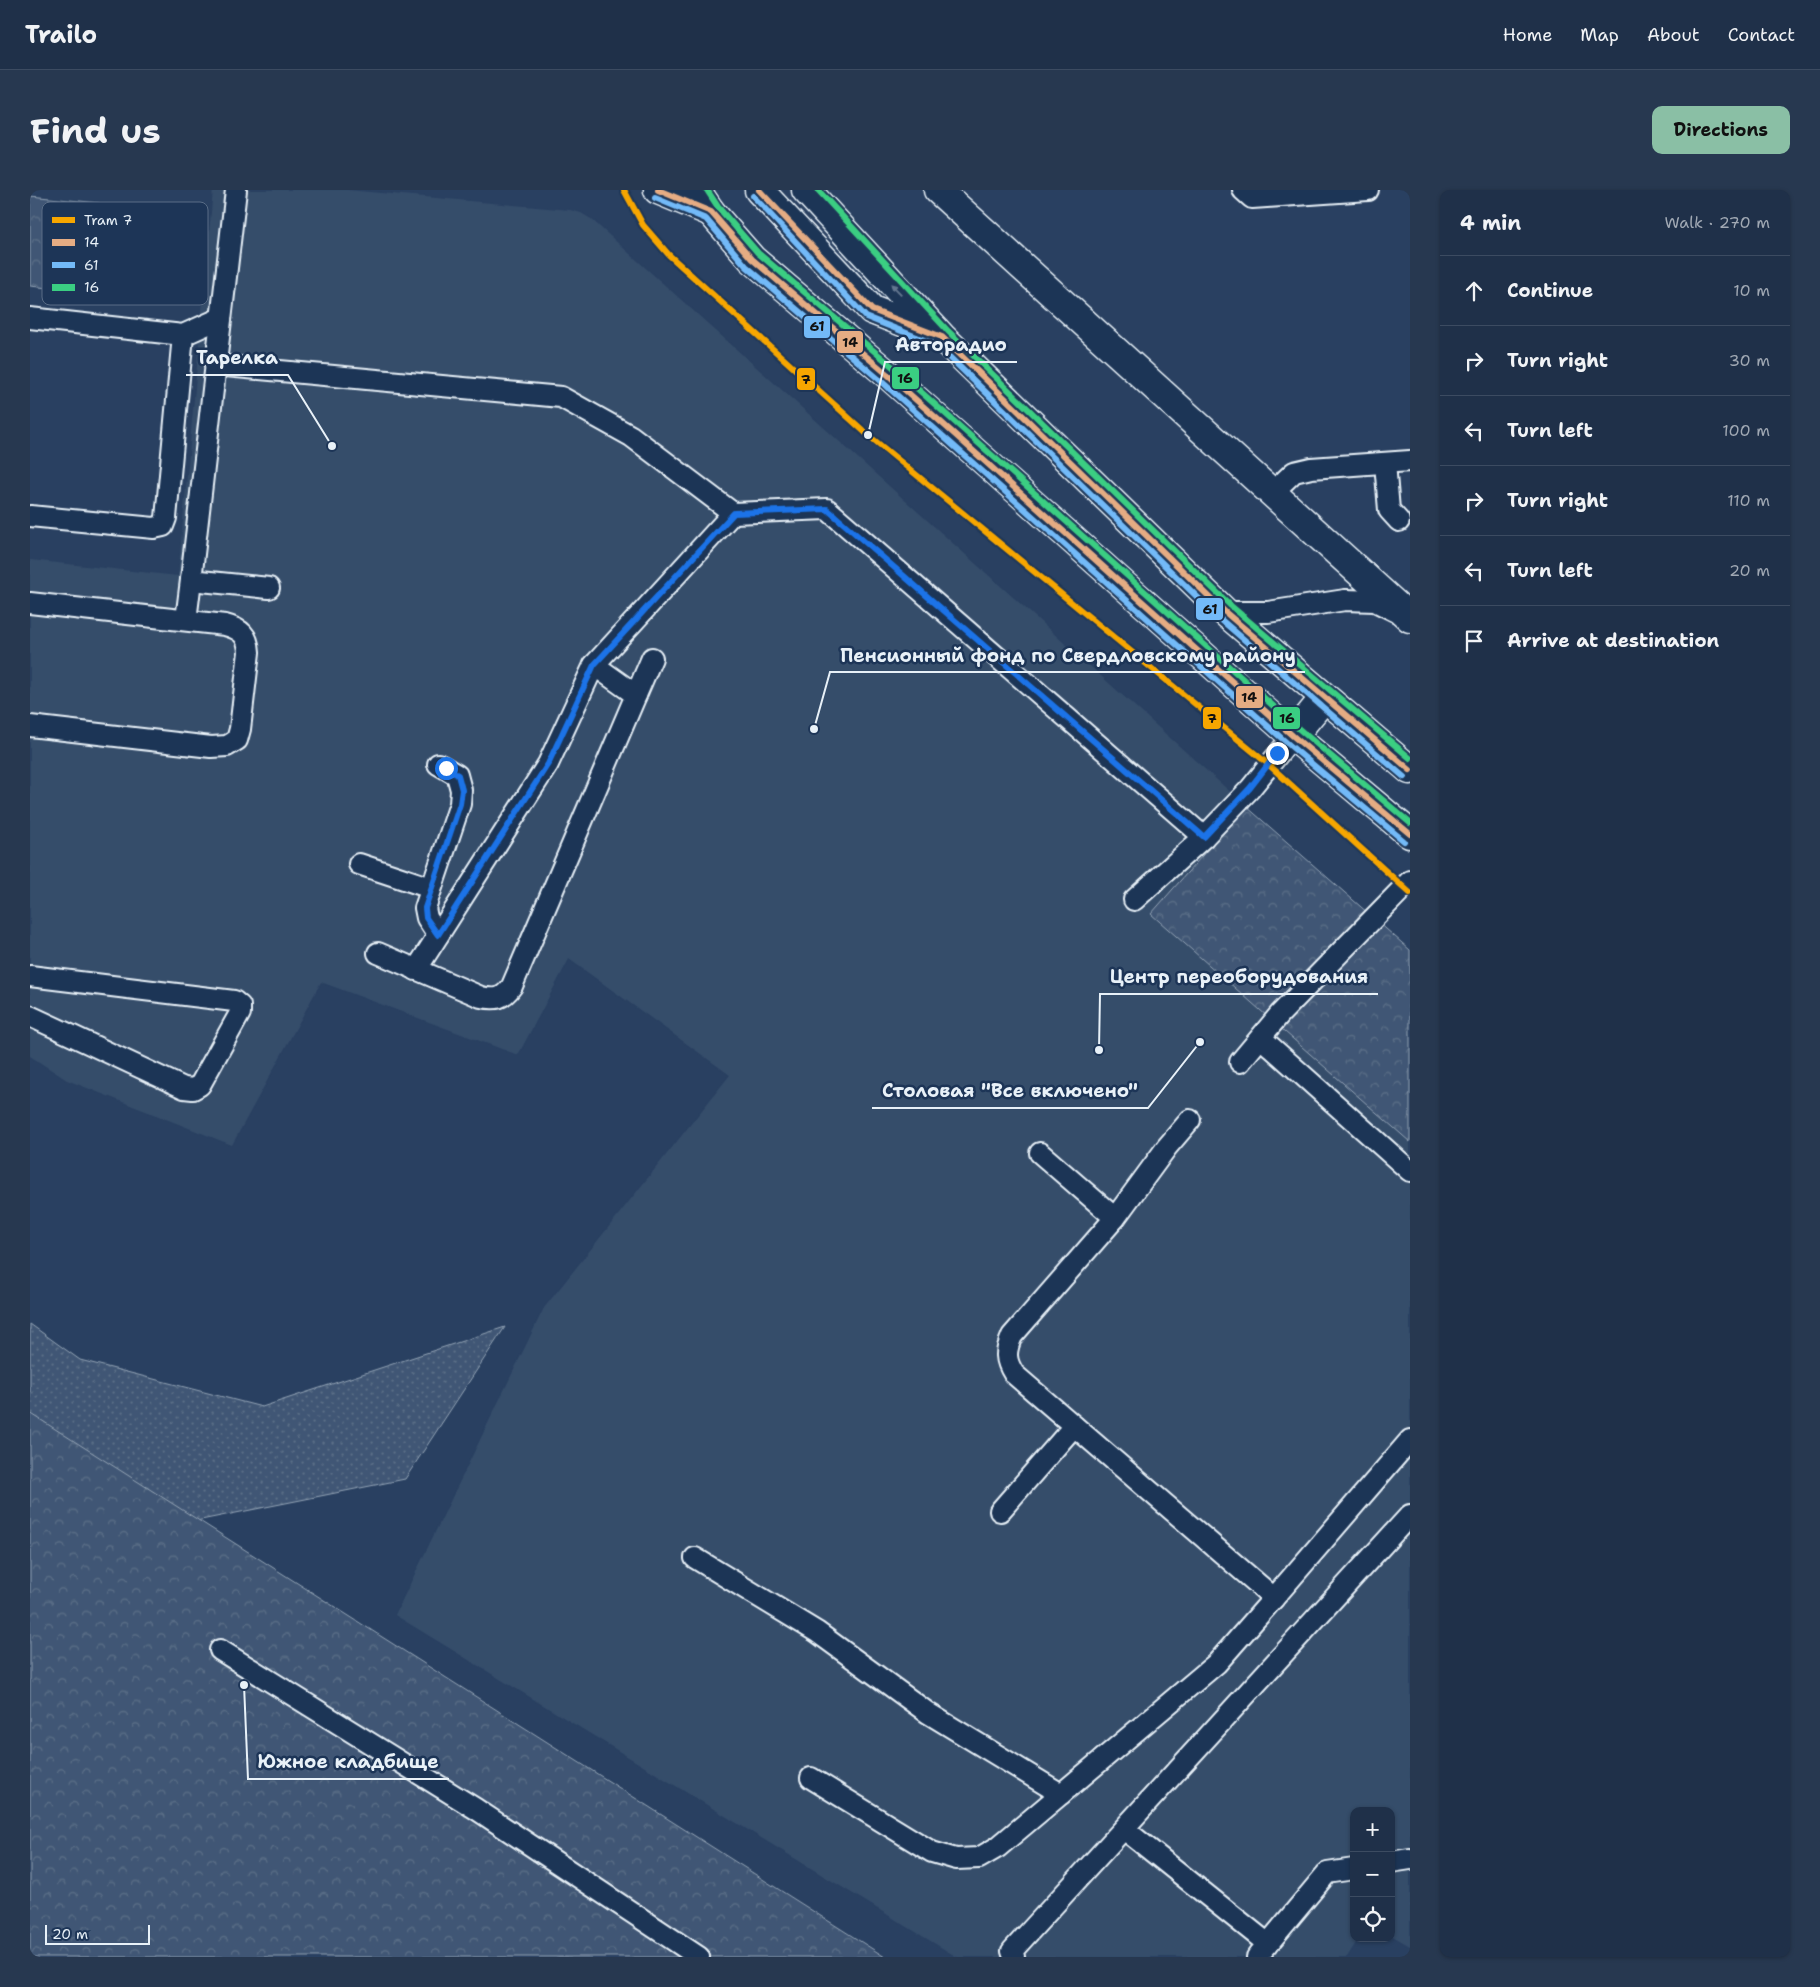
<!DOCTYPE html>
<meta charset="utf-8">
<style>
body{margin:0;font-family:"Shantell Sans",sans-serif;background:#273850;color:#f1f3f6}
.controls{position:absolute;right:15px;bottom:15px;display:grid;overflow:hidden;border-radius:10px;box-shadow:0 1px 4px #0004}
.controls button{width:45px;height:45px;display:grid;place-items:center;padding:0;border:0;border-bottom:1px solid #3c4b61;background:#1f3049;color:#f1f3f6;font:25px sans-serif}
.scale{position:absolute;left:15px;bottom:12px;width:105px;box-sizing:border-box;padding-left:5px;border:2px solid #e8f1f8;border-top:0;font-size:14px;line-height:18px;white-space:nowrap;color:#e8f1f8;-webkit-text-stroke:4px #1d3557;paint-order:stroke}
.stop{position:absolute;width:15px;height:15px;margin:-11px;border:4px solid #1a73e8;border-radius:50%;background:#fff}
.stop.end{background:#1a73e8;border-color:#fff;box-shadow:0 1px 5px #0008}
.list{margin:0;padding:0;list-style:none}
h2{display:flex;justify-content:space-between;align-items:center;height:65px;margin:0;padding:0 20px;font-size:21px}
h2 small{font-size:16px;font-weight:400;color:#a1a9b4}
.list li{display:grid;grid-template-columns:32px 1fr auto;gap:15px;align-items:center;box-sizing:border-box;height:70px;padding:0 20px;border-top:1px solid #3c4b61}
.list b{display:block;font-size:19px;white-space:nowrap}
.list em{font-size:16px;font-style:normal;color:#a1a9b4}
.icon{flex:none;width:28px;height:28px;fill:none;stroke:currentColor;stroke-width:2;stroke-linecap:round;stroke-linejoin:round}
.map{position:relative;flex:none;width:1380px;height:1767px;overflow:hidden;border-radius:10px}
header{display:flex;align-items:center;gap:30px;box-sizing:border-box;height:70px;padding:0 25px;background:#1f3049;border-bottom:1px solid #3c4b61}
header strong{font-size:24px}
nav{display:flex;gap:28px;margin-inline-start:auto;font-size:18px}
.intro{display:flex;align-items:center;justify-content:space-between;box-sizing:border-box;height:120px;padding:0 30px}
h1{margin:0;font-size:35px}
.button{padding:12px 22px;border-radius:10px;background:#8abfa5;color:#111;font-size:18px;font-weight:700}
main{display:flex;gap:30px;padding:0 30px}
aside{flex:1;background:#1f3049;border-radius:10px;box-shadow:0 1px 4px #0004}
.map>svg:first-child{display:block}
.built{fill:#364d6b}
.grass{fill:url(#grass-dots);stroke:#94a4b6}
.forest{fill:url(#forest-crowns);stroke:#94a4b6}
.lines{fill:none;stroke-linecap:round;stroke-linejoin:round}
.service-casing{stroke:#e8f1f8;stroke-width:24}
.minor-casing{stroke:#e8f1f8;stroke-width:31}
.primary-casing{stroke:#e8f1f8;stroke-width:31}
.service{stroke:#1d3557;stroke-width:20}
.minor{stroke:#1d3557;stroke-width:28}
.primary{stroke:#1d3557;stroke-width:28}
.bus-1-casing{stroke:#1d3557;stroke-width:10}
.bus-2-casing{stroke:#1d3557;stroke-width:10}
.bus-3-casing{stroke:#1d3557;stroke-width:10}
.bus-1{stroke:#e5ac83;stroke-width:6}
.bus-2{stroke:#73baf8;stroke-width:6}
.bus-3{stroke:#3ace82;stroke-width:6}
.tram-1-casing{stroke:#1d3557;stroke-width:10}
.tram-1{stroke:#f7a600;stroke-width:6}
.oneway{fill:#64778f}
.route{stroke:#1a73e8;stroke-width:6}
.key{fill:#1d3557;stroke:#5a6d87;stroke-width:1}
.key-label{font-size:14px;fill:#e8f1f8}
.leader{fill:none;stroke:#e8f1f8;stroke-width:2}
.callout-dot{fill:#e8f1f8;stroke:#1d3557;stroke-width:2}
.callout-label{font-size:19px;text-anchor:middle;font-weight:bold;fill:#e8f1f8;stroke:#1d3557;stroke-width:5;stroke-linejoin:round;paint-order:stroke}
.line-badge{stroke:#1d3557;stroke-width:2}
.pale-badge-label{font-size:14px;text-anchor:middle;font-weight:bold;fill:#111}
</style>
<header>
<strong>Trailo</strong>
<nav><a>Home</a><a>Map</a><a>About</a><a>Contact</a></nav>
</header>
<div class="intro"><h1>Find us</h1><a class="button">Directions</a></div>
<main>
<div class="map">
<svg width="1380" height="1767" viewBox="0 0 1380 1767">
<defs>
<pattern id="grass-dots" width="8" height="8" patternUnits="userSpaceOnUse" patternTransform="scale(1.25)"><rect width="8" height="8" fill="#415774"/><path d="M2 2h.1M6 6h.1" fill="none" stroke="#5c7089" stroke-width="1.8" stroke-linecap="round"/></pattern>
<pattern id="forest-crowns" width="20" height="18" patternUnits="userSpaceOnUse" patternTransform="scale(1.25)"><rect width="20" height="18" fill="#415774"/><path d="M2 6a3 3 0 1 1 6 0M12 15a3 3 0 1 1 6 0" fill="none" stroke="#5c7089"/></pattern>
</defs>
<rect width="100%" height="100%" fill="#294061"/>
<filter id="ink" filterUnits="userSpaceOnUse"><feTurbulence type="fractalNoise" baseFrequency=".02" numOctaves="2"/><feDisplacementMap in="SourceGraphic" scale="10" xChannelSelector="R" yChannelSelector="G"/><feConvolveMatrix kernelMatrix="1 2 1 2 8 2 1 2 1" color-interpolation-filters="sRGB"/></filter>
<g filter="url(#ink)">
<path class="built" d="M183,0h134l223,20 11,3 10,6 655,587 164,144v996l-19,-11v-124h-37v127h5l-12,19h-390l-562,-342 149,-307 186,-233 -161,-116 -51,96 -197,-73 -89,163 -165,-65 -37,-24v-496l148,16z"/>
<path class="grass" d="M0,1134l50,36 182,47 243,-80 -100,152 -209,42 -166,-107z"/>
<g class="forest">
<path d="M0,6l69,7 90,70 -3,30 -156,-17z"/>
<path d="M1216,616l164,144v192l-259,-228z"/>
<path d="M0,1223l855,544h-855z"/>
</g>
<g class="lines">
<defs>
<g id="service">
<path d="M206,0l-45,390 78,8"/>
<path d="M1213,0l9,8 116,-8"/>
<path d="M0,128l153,17 38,-17"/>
<path d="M185,175l346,32 70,39 102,77 94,-4 377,328"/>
<path d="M1355,273l4,47 10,11"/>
<path d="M1242,303l22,-21 17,-4 99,-7"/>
<path d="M0,326l124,12 9,-2 3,-8 17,-183"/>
<path d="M0,413l195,22c16,4 23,10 24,27l-9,77 -3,11 -10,6 -16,1 -181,-21"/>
<path d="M1195,422h43l77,-12 30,1 20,10"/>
<path d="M156,430l5,-40"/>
<path d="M606,505l16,-37"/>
<path d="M408,574l19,11 4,15 -1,14 -35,104 2,10 11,17"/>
<path d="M329,674l72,24"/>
<path d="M1104,710l70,-63 46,-48 43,-53"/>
<path d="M348,763l103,44c15,3 22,2 31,-11l124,-291 -42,-30"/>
<path d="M386,780l132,-206 46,-99 139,-152"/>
<path d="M0,786l204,25 6,5v7l-40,72 -7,4 -9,-1 -154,-72"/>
<path d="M1231,848l149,133"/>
<path d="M1210,872l40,-48 130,-133"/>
<path d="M1010,963l75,65 -103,118c-7,16 -7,24 2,38l260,224 136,-158"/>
<path d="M1085,1028l52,-71 23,-27"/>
<path d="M970,1321l74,-85"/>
<path d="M665,1368l122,74 111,81 133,81"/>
<path d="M190,1460l256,159 223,148"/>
<path d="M781,1588l121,74 24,7 23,-1 19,-11 219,-184 57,-65"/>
<path d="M1094,1639l144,115"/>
<path d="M1361,1672l19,-3"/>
<path d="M984,1767l-2,-6 398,-436"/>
<path d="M1227,1767l70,-84 27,-4"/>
</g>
<path id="minor" d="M908,0l472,428"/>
<g id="primary">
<path d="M628,0l53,22"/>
<path d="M666,0l15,22 41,47 135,115 406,362 117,98"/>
<path d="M729,0l113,120 62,24"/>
<path d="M776,0l136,147 283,275 185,158"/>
<path d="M1263,546l31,-38"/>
</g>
</defs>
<use href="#service" class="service-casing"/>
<use href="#minor" class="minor-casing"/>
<use href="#primary" class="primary-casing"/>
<use href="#service" class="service"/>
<use href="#minor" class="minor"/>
<use href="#primary" class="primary"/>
<defs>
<g id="bus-1">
<path d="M628,0l53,22 41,47 135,115 406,362 117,98"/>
<path d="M729,0l113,120 70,27 283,275 185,158"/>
</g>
<g id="bus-2">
<path d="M723,6l113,121 71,28 282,273 185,159"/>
<path d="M625,8l51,21 40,47 135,115 406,362 117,98"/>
</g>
<g id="bus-3">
<path d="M677,0l11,17 40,46 135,114 406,362 111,94"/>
<path d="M788,0l130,141 283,275 179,152"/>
</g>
</defs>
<use href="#bus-1" class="bus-1-casing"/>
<use href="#bus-2" class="bus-2-casing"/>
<use href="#bus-3" class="bus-3-casing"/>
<use href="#bus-1" class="bus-1"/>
<use href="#bus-2" class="bus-2"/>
<use href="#bus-3" class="bus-3"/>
<defs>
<path id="tram-1" d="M594,0l19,35 26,30 199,180 400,329 142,129"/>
</defs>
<use href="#tram-1" class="tram-1-casing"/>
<use href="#tram-1" class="tram-1"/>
</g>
<defs><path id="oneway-solid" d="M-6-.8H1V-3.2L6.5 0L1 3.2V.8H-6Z" transform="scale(1.25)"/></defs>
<use class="oneway" href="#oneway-solid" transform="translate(866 99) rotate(-134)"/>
</g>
<g class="lines" filter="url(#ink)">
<path class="route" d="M416,578l12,7 4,15 -2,14 -35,104 1,10 12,17 110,-171 46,-99 140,-152 93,-4 377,328 46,-49 27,-35"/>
</g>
<rect x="12" y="12" width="166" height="103" rx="8" class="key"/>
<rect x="22" y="27" width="23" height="6" fill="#f7a600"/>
<rect x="22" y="49" width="23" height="7" fill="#e5ac83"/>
<rect x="22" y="72" width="23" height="6" fill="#73baf8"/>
<rect x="22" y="94" width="23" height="7" fill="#3ace82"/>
<g class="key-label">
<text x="54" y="35">Tram 7</text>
<text x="54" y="57">14</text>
<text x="54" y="80">61</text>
<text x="54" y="102">16</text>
</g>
<path class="leader" d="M838 245L855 172H987M302 256L258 185H156M784 539L800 482H1275M1069 860L1070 804H1348M1170 852L1118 918H842M214 1495L218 1589H419"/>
<g class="callout-dot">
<circle cx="838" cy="245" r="5"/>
<circle cx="302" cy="256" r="5"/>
<circle cx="784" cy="539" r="5"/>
<circle cx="1069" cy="860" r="5"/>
<circle cx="1170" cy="852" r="5"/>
<circle cx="214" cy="1495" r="5"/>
</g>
<g class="callout-label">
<text x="921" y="161">Авторадио</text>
<text x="207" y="174">Тарелка</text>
<text x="1038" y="472">Пенсионный фонд по Свердловскому району</text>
<text x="1209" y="793">Центр переоборудования</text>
<text x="980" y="907">Столовая "Все включено"</text>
<text x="318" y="1578">Южное кладбище</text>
</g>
<g class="line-badge">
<rect x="773" y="125" width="28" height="24" rx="5" fill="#73baf8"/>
<rect x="806" y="140" width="28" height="24" rx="5" fill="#e5ac83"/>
<rect x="861" y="176" width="29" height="24" rx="5" fill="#3ace82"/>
<rect x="766" y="177" width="20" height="24" rx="5" fill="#f7a600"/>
<rect x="1165" y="407" width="29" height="24" rx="5" fill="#73baf8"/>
<rect x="1205" y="495" width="29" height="24" rx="5" fill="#e5ac83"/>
<rect x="1172" y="516" width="20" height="24" rx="5" fill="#f7a600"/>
<rect x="1242" y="516" width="29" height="24" rx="5" fill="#3ace82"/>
</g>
<g class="pale-badge-label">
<text x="787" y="141">61</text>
<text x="820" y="157">14</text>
<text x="875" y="193">16</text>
<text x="776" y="194">7</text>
<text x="1180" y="424">61</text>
<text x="1219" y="512">14</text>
<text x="1182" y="533">7</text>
<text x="1257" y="533">16</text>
</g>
</svg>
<div class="controls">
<button>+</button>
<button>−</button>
<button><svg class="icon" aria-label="locate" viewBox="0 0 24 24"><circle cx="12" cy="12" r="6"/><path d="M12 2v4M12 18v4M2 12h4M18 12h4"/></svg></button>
</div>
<div class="scale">20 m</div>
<div class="stop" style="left:416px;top:578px"></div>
<div class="stop end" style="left:1247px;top:563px"></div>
</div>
<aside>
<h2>4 min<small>Walk · 270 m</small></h2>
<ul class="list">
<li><svg class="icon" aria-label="ahead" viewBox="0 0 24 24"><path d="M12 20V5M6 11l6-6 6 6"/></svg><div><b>Continue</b></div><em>10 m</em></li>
<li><svg class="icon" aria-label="right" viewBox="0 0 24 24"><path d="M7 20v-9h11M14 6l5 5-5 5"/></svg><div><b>Turn right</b></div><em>30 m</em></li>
<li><svg class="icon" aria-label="left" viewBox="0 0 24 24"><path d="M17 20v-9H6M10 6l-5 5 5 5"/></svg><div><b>Turn left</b></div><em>100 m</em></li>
<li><svg class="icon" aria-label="right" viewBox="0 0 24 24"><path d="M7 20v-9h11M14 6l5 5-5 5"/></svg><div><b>Turn right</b></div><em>110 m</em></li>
<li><svg class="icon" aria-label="left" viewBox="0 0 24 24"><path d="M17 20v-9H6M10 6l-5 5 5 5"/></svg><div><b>Turn left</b></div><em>20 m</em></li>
<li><svg class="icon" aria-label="arrive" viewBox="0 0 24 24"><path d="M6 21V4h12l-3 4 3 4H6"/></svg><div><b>Arrive at destination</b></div></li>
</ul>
</aside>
</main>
